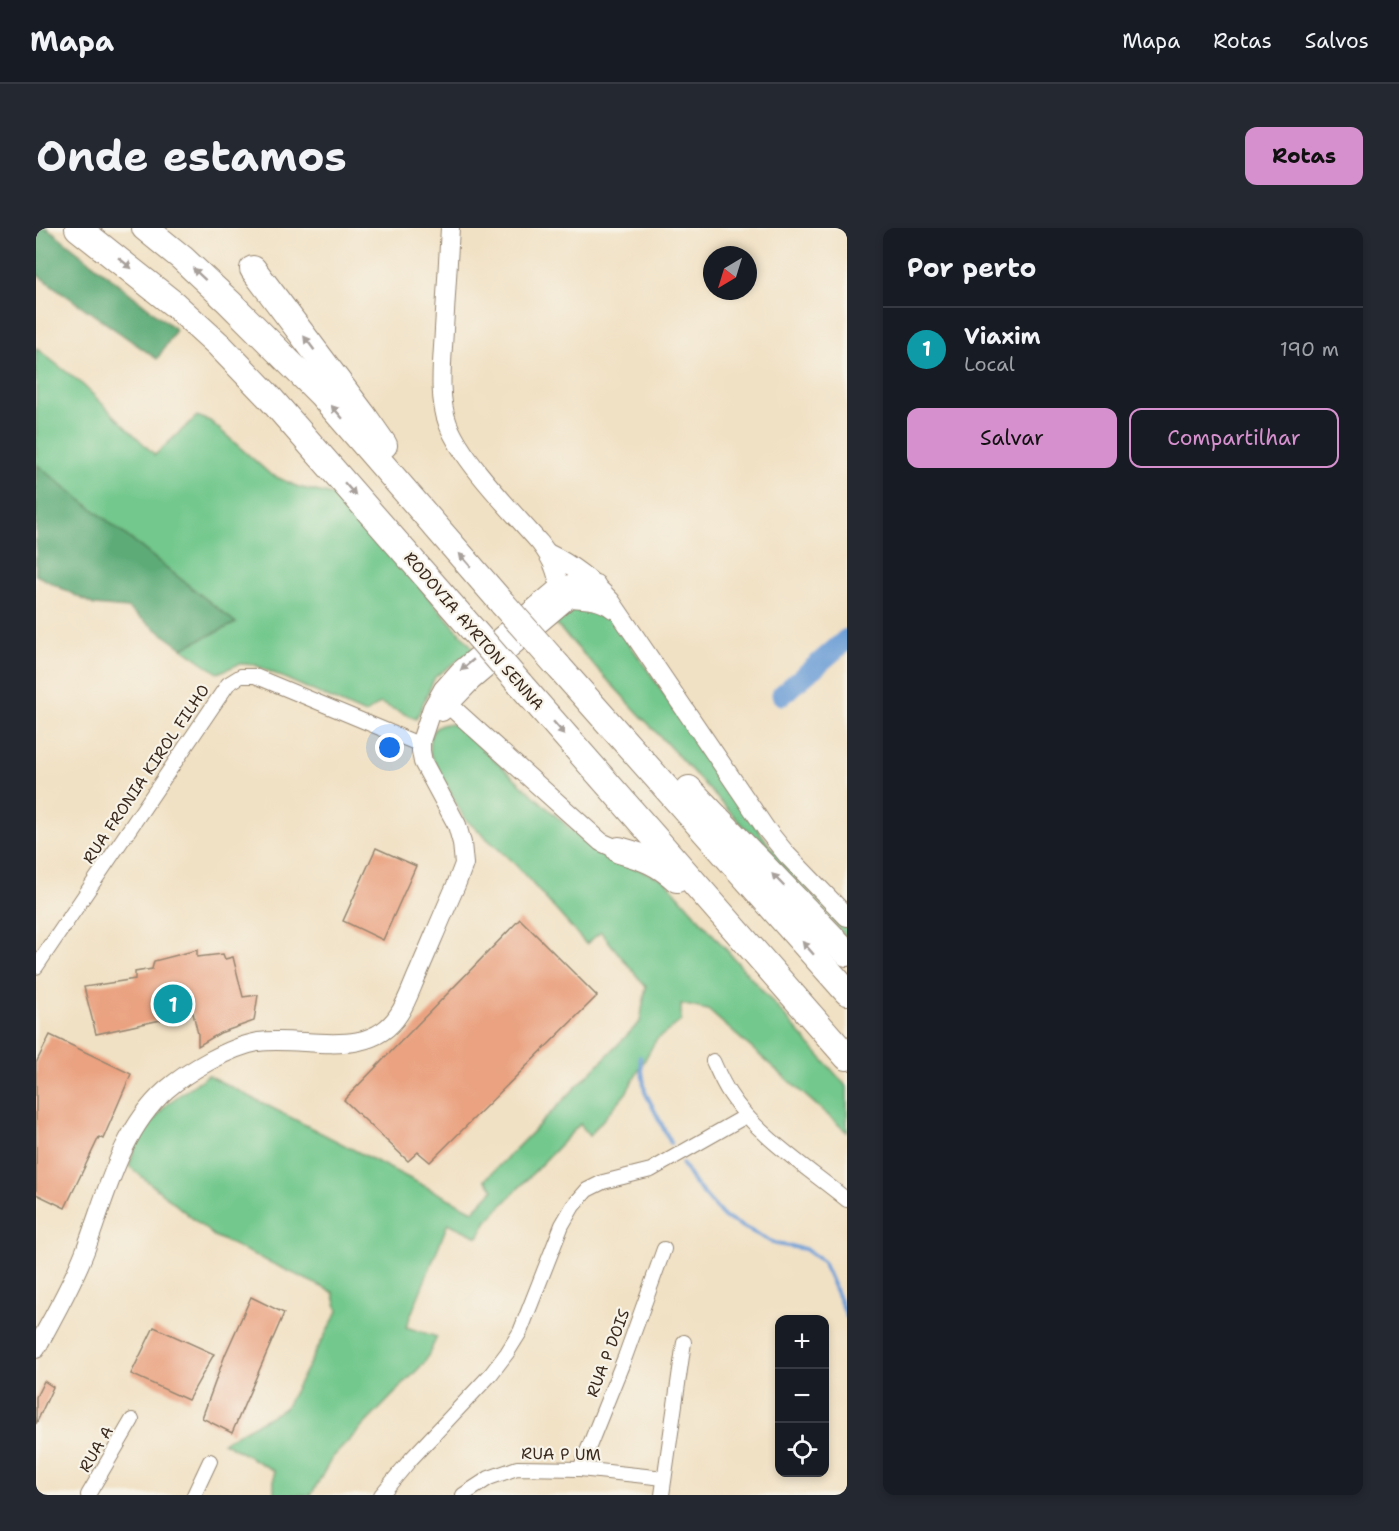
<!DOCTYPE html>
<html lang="pt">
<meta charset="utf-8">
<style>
body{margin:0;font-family:"Shantell Sans",sans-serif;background:#242831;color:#f1f3f6}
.controls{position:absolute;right:18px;bottom:18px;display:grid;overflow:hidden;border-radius:12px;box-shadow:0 3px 9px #0003}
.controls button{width:54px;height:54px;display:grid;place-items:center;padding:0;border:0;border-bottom:2px solid #363941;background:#171b24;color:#f1f3f6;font:30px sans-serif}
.compass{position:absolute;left:667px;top:18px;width:54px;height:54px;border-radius:50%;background:#171b24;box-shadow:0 3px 9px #0003;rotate:218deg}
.you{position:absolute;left:354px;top:520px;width:21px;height:21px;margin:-15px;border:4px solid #fff;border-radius:50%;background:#1a73e8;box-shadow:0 0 0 9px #1a73e833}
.badge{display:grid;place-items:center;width:39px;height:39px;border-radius:50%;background:#d690ce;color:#fff;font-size:20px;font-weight:700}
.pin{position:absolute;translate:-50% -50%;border:3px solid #fff;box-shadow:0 2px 6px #0006}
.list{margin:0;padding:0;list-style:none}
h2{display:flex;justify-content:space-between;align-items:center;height:78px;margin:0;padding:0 24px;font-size:26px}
h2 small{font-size:20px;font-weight:400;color:#9ea1a6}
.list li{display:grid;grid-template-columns:39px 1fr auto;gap:18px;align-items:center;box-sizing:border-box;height:84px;padding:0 24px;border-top:2px solid #363941}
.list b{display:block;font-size:22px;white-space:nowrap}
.list p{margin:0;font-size:20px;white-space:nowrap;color:#9ea1a6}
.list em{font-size:20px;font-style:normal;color:#9ea1a6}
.actions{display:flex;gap:12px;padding:18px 24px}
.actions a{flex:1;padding:14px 0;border:2px solid #d690ce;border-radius:12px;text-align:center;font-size:21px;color:#d690ce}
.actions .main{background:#d690ce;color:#111}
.icon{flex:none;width:33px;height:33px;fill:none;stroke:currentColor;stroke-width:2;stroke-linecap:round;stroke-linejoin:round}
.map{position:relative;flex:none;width:811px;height:1267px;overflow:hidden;border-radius:12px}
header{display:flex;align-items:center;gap:36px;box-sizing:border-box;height:84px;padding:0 30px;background:#171b24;border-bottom:2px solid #363941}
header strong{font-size:28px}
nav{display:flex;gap:33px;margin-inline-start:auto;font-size:21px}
.intro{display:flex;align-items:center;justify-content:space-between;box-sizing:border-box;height:144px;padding:0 36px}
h1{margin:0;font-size:42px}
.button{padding:15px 27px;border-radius:12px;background:#d690ce;color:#111;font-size:21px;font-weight:700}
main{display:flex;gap:36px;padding:0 36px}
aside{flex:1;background:#171b24;border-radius:12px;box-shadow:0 3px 9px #0003}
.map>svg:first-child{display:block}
.green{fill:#72c88d;stroke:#567956;stroke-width:1.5}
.forest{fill:#5dac78;stroke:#4c6b4b;stroke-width:1.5}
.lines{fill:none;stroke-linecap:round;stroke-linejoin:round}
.stream{stroke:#6b9dd6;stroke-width:4}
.river{stroke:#6b9dd6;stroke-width:21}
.building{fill:#eaa280}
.minor-casing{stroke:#968671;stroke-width:16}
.tertiary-casing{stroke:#968671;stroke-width:20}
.motorway-casing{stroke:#968671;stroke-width:28}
.minor{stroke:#fff;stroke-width:14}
.tertiary{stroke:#fff;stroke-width:18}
.motorway{stroke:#fff;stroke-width:26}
.motorway-bridge-casing{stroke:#968671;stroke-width:28;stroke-linecap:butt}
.motorway-bridge{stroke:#fff;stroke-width:26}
.oneway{fill:#a79f9a}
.labels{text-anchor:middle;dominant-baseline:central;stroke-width:4.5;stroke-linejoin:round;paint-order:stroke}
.street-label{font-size:16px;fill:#3b2a1e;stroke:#f7f3e8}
</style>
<header>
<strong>Mapa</strong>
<nav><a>Mapa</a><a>Rotas</a><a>Salvos</a></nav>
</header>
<div class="intro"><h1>Onde estamos</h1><a class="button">Rotas</a></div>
<main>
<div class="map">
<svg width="811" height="1267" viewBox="0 0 811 1267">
<rect width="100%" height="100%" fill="#f7f3e8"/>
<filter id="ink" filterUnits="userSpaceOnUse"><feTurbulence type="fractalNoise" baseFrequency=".0167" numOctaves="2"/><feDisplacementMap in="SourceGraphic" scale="12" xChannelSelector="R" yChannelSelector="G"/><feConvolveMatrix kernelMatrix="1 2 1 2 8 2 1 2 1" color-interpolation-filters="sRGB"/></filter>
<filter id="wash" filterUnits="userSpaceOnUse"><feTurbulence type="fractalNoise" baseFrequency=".008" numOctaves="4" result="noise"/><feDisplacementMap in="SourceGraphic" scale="24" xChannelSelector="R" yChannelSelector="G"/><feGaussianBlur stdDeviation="1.35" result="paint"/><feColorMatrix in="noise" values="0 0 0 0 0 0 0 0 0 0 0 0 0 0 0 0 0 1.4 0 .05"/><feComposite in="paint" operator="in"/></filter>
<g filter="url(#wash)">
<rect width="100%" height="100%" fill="#f1e1c4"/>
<g class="green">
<path d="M0,120l47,37 72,70 42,-39 13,5 60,53 28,13 43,10 133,152 -39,28 -19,42 -36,-16 -15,11 -112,-50h-14l-21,9 -36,-25 54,-25 -200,-159z"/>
<path d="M538,376l19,2 18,11 156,225 70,79 10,7v10l-295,-318z"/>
<path d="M409,496l11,1 131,119 29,16 49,20 182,207v45l-139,-122 -27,-6v17l-25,19 -30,53 -37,43 -9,-12 -93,97 -9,16 -30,-14 -42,104 31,10 -12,25 -93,96 -21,37h-37v-24l-51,-29 62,-34 53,-97 -5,-19 -119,-56 -85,-70 8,-26 30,-36 41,-29 265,136 21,-22 -9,-9 155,-158 6,-35 -45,-55 -15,12 -71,-80 -51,-46 -34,-64c-2,-14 0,-27 15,-30z"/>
</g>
<g class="forest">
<path d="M0,0h10l7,4 123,98 -19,29 -121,-85z"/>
<path d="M0,236l200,159 -54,25 -55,-40 -33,-3 -58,-30z"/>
</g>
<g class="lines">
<g class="stream">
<path d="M604,829l5,35 26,51"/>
<path d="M646,935l12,20 30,34 52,27 29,5 18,13 24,55"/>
</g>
<path class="river" d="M746,467l65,-56"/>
</g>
<g id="blocks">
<g class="building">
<path d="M340,620l40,18 -33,74 -40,-19z"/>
<path d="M484,691l77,77 -167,166 -12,-10 -10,9 -64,-61z"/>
<path d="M161,722v7l26,-3 2,5 8,-2 10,40 15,-2 -4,26 -34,12 -22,13v-12l-5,-21 -97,21 -12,-47 51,-8v-7l17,-3 2,-8z"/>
<path d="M14,807l81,39 -28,65 -4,-2 -34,71 -29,-14v-131z"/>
<path d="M215,1069l33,16 -52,120 -30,-15 23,-63z"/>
<path d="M118,1099l60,27 -26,46 -57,-26z"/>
<path d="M8,1153l9,6 -17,37v-27z"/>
</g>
</g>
</g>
<g filter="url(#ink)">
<use href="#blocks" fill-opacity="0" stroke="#968671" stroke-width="1.5"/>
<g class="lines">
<defs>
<g id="minor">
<path d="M0,739l192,-283 13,-8h14l166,69"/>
<path d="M677,833c5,11 10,23 17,33 26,41 79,75 117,106"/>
<path d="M544,1241l45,-112 39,-108"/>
<path d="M52,1267l44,-75"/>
<path d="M158,1267l16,-34"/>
<path d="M345,1267l30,-36 80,-85 16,-21 13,-21 42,-107 11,-19 14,-16 16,-8 48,-12 95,-54"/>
<path d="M427,1267l26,-17 28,-10 63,1 84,9"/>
<path d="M626,1267l22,-153"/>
</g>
<g id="tertiary">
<path d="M414,0c-2,34 -4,67 -6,101 -1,29 -7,66 4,95 14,37 65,88 92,119 6,8 11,15 14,24 5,12 4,23 16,31"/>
<path d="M512,325c25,12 44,27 63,48l155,228 21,26 60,62"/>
<path d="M534,370c17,1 30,1 43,11"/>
<path d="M407,461l1,9 5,7 152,137 18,8"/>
<path d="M406,484l30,-31 98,-83"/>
<path d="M0,1121c17,-32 36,-64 49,-98 21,-55 35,-120 81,-161 22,-19 64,-43 92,-48 45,-7 111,20 141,-28 8,-12 13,-28 19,-41 13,-30 25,-59 38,-88l8,-21 -2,-21 -5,-18 -34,-63 -2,-11v-10l11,-33 11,-19 16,-18 101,-85 14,-3 22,1"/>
</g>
<g id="motorway">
<path d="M42,0l97,77 44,40 51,53 203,232"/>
<path d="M109,0l37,30 47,44 92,92 182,210"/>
<path d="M217,41l110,146 21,30"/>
<path d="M522,438l289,326"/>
<path d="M484,456l327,373"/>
<path d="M653,561l158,164"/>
<path d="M583,622c25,7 39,12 58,29"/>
</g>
</defs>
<use href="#minor" class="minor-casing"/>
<use href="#tertiary" class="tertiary-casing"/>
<use href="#motorway" class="motorway-casing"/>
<use href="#minor" class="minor"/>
<use href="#tertiary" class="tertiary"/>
<use href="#motorway" class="motorway"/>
<defs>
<g id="motorway-bridge">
<path d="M467,376l55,62"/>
<path d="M437,402l47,54"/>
</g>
</defs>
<use href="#motorway-bridge" class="motorway-bridge-casing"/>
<use href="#motorway-bridge" class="motorway-bridge"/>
</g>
<defs><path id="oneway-solid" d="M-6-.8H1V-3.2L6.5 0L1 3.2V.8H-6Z" transform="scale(1.5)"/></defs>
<g class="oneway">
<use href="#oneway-solid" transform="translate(89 35) rotate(39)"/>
<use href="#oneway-solid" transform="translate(163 46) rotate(-137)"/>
<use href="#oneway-solid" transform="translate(273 115) rotate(-127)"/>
<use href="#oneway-solid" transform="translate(301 184) rotate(-131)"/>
<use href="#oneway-solid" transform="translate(314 261) rotate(49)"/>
<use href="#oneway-solid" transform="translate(429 332) rotate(-131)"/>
<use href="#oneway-solid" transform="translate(431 437) rotate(140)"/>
<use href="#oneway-solid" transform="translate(523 500) rotate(49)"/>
<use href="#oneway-solid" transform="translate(742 652) rotate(-134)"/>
<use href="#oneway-solid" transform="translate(772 720) rotate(-131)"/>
</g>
</g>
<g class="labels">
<g class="street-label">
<text transform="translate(438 403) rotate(49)">RODOVIA AYRTON SENNA</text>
<text transform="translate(110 546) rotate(-56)">RUA FRONIA KIROL FILHO</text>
<text transform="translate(572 1125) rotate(-69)">RUA P DOIS</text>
<text transform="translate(60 1221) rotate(-59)">RUA A</text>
<text transform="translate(525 1226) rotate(1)">RUA P UM</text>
</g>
</g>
</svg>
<div class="controls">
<button>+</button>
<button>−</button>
<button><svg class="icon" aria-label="locate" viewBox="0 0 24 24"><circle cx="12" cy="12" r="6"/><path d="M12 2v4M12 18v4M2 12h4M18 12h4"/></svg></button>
</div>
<svg class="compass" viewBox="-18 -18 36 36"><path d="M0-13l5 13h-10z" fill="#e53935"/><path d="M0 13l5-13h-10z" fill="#9ea1a6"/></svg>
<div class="you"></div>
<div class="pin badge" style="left:137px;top:776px;background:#0f9aa8">1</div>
</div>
<aside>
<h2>Por perto<small></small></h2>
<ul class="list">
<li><span class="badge" style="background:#0f9aa8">1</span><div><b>Viaxim</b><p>Local</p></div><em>190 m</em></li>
</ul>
<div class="actions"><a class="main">Salvar</a><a>Compartilhar</a></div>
</aside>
</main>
